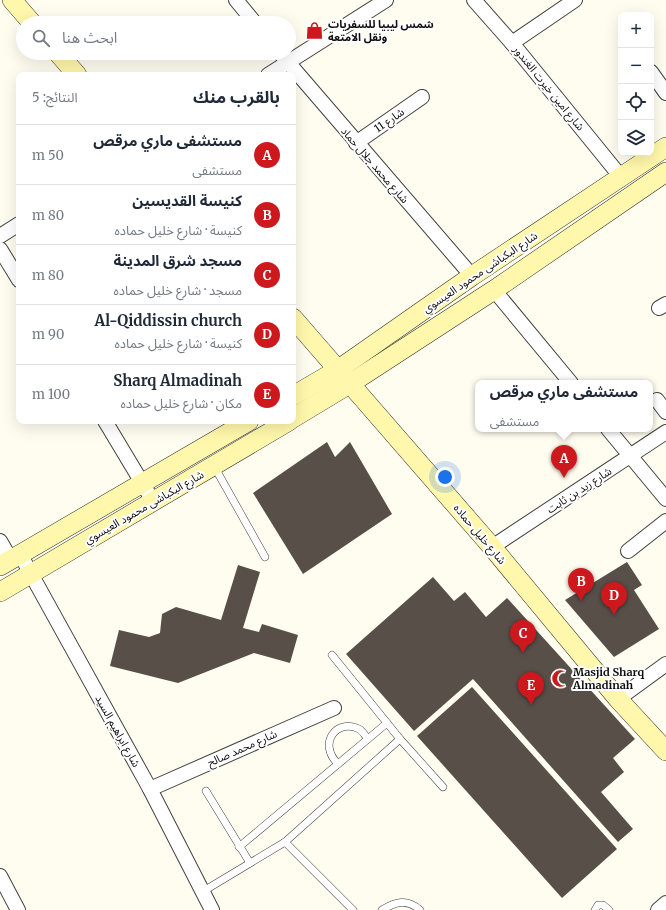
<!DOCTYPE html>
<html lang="ar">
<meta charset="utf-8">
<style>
body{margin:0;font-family:Merriweather,"Noto Sans Arabic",serif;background:#f2f2f3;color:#1f2937;direction:rtl}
.controls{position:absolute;right:12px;top:12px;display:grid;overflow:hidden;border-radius:8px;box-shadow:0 4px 16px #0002}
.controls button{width:36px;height:36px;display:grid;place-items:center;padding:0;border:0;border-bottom:1px solid #e0e1e3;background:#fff;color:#1f2937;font:20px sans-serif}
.you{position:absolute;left:445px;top:477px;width:14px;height:14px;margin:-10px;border:3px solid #fff;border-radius:50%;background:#1a73e8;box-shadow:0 0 0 6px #1a73e833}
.badge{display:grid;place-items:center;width:26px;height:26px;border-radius:50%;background:#cd181e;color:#fff;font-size:13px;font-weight:700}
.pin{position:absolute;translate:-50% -33px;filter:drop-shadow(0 1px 2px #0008)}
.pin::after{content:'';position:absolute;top:21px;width:14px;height:12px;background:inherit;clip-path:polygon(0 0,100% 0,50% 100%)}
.popup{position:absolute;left:475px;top:380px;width:178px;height:52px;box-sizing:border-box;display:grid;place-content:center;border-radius:8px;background:#fff;filter:drop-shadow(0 1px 3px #0005);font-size:13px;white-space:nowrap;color:#747a83}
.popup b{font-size:15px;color:#1f2937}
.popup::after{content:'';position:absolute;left:50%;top:100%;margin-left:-8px;border:8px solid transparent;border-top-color:#fff}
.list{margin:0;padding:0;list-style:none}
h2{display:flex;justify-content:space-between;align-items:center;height:52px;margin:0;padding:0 16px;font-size:17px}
h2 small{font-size:13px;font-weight:400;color:#747a83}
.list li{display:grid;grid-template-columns:26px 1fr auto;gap:12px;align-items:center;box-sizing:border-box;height:60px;padding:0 16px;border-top:1px solid #e0e1e3}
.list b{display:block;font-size:15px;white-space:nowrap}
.list p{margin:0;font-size:13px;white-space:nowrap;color:#747a83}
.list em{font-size:13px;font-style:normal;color:#747a83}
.icon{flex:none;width:22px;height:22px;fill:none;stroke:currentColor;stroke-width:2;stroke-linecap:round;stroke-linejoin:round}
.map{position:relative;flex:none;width:666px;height:910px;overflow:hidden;direction:ltr}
.search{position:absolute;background:#fff;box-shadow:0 4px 16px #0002;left:16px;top:16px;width:280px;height:44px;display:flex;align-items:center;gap:10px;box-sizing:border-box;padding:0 14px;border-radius:22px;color:#747a83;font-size:15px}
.panel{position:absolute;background:#fff;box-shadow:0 4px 16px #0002;left:16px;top:72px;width:280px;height:352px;border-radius:8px;direction:rtl}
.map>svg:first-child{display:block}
.building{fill:#584f49}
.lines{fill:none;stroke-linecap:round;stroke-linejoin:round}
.lane-casing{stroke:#414141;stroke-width:8}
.street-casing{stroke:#414141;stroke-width:16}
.secondary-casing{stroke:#303030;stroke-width:20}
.lane{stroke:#fff;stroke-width:7}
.street{stroke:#fff;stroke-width:14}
.secondary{stroke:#fff7ab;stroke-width:19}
.labels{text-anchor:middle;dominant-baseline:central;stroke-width:4;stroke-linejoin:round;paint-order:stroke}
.poi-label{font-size:11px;font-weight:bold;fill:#0e0e0e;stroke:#fff;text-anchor:start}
.street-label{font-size:11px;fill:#0e0e0e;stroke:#fff}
</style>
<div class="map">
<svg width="666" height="910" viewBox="0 0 666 910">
<rect width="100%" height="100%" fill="#fffcf0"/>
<g class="building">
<path d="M327,442l8,15 15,-15 42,72 -89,60 -50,-81z"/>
<path d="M627,562l15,23 -8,5 25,39 -45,28 -49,-57z"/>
<path d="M238,565l22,7 -17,56 16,4 3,-8 36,11 -8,28 -36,-10 -76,30 -68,-17 9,-36 30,7 11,-4 2,-19 14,-7 45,13z"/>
<path d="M433,577l21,24 11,-9 21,25 21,-19 128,141 -22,19 11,14 -23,20 32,37 -15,13 -145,-163 -59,52 -68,-77z"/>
<path d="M472,687l145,162 -55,49 -145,-162z"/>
</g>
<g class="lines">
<defs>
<g id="lane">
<path d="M214,466l51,91"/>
<path d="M332,655l68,84 43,48"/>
<path d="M338,764c-21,-21 -1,-46 21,-35 4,2 6,7 9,10"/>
<path d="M206,791l44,72"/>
<path d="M285,842l68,68"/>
<path d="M239,847l148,-124"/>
<path d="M202,892l83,-50 115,-103"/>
<path d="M382,910c13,-8 25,-12 38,0"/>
<path d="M595,910l3,-5h5l6,5"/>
</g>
<g id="street">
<path d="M236,0l19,23"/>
<path d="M474,0l38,43 109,134"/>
<path d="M512,43l63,-43"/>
<path d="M280,53l192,223"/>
<path d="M651,72l15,21"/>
<path d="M268,75l118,-75"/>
<path d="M356,143l66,-46"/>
<path d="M0,236l19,-12"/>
<path d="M0,249l19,31"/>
<path d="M494,290l77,93"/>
<path d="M659,308l7,-4"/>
<path d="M657,400l9,12"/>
<path d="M105,421l48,80"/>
<path d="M608,429l58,70"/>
<path d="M0,541l11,19"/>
<path d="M492,547l174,-115"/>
<path d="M628,551l38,-30"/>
<path d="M20,554l130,235 62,121"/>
<path d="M618,699l48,-35"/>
<path d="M150,789l184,-81"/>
<path d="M0,876l18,34"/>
<path d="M658,910l8,-7"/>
</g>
<g id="secondary">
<path d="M12,0l20,23"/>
<path d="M58,53l19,22"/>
<path d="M293,318l199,229 126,152 48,52"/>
<path d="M293,396l46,-27 133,-93 194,-129"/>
<path d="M293,418l58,-35 143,-93 172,-118"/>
<path d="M0,566l249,-145"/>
<path d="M0,592l289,-171"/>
</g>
</defs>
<use href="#lane" class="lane-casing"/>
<use href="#street" class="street-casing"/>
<use href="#secondary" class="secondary-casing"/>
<use href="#lane" class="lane"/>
<use href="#street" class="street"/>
<use href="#secondary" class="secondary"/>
</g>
<defs>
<symbol id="shop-bare" viewBox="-9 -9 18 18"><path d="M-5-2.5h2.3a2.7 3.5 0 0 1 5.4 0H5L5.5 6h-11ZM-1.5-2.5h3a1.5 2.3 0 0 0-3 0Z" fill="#cd181e" stroke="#fff" stroke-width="2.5" paint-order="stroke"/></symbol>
<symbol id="mosque-bare" viewBox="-9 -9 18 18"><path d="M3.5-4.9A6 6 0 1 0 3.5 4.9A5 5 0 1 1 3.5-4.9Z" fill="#cd181e" stroke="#fff" stroke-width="2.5" paint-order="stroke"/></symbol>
</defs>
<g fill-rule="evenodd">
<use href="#shop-bare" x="302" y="18" width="25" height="25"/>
<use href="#mosque-bare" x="548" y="666" width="25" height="25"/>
</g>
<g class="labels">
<g class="poi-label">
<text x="328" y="24">شمس ليبيا للسفريات<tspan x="328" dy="13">ونقل الامتعة</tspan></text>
<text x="573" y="672">Masjid Sharq<tspan x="573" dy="13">Almadinah</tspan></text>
</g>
<g class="street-label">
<text transform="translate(549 88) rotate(51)">شارع امين خيرت الغندور</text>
<text transform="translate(389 120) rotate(-35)">شارع 11</text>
<text transform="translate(375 165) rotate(49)">شارع محمد جلال حماد</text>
<text transform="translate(480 272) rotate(-34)">شارع البكباشى محمود العيسوي</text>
<text transform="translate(579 490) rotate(-33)">شارع زيد بن ثابت</text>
<text transform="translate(144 507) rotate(-30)">شارع البكباشى محمود العيسوي</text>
<text transform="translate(480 534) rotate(50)">شارع خليل حماده</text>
<text transform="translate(118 731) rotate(61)">شارع ابراهيم السيد</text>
<text transform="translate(242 748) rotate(-24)">شارع محمد صالح</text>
</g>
</g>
</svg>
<div class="controls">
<button>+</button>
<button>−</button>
<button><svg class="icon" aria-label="locate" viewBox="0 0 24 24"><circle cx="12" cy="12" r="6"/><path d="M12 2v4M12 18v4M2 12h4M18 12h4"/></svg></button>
<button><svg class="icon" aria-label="layers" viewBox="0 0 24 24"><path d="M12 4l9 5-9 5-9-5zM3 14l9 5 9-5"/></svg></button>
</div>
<div class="you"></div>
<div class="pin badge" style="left:564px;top:478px">A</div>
<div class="popup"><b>مستشفى ماري مرقص</b>مستشفى</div>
<div class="pin badge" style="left:581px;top:601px">B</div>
<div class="pin badge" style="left:523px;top:653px">C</div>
<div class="pin badge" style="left:614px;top:615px">D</div>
<div class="pin badge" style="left:531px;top:705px">E</div>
<div class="search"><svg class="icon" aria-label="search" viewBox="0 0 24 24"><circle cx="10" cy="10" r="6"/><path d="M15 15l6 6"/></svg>ابحث هنا</div>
<section class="panel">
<h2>بالقرب منك<small>النتائج: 5</small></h2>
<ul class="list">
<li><span class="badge">A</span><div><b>مستشفى ماري مرقص</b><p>مستشفى</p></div><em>50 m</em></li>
<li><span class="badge">B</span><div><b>كنيسة القديسين</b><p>كنيسة · شارع خليل حماده</p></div><em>80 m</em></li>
<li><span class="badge">C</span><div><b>مسجد شرق المدينة</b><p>مسجد · شارع خليل حماده</p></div><em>80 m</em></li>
<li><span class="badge">D</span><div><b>Al-Qiddissin church</b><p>كنيسة · شارع خليل حماده</p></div><em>90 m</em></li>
<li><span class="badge">E</span><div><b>Sharq Almadinah</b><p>مكان · شارع خليل حماده</p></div><em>100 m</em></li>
</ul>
</section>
</div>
